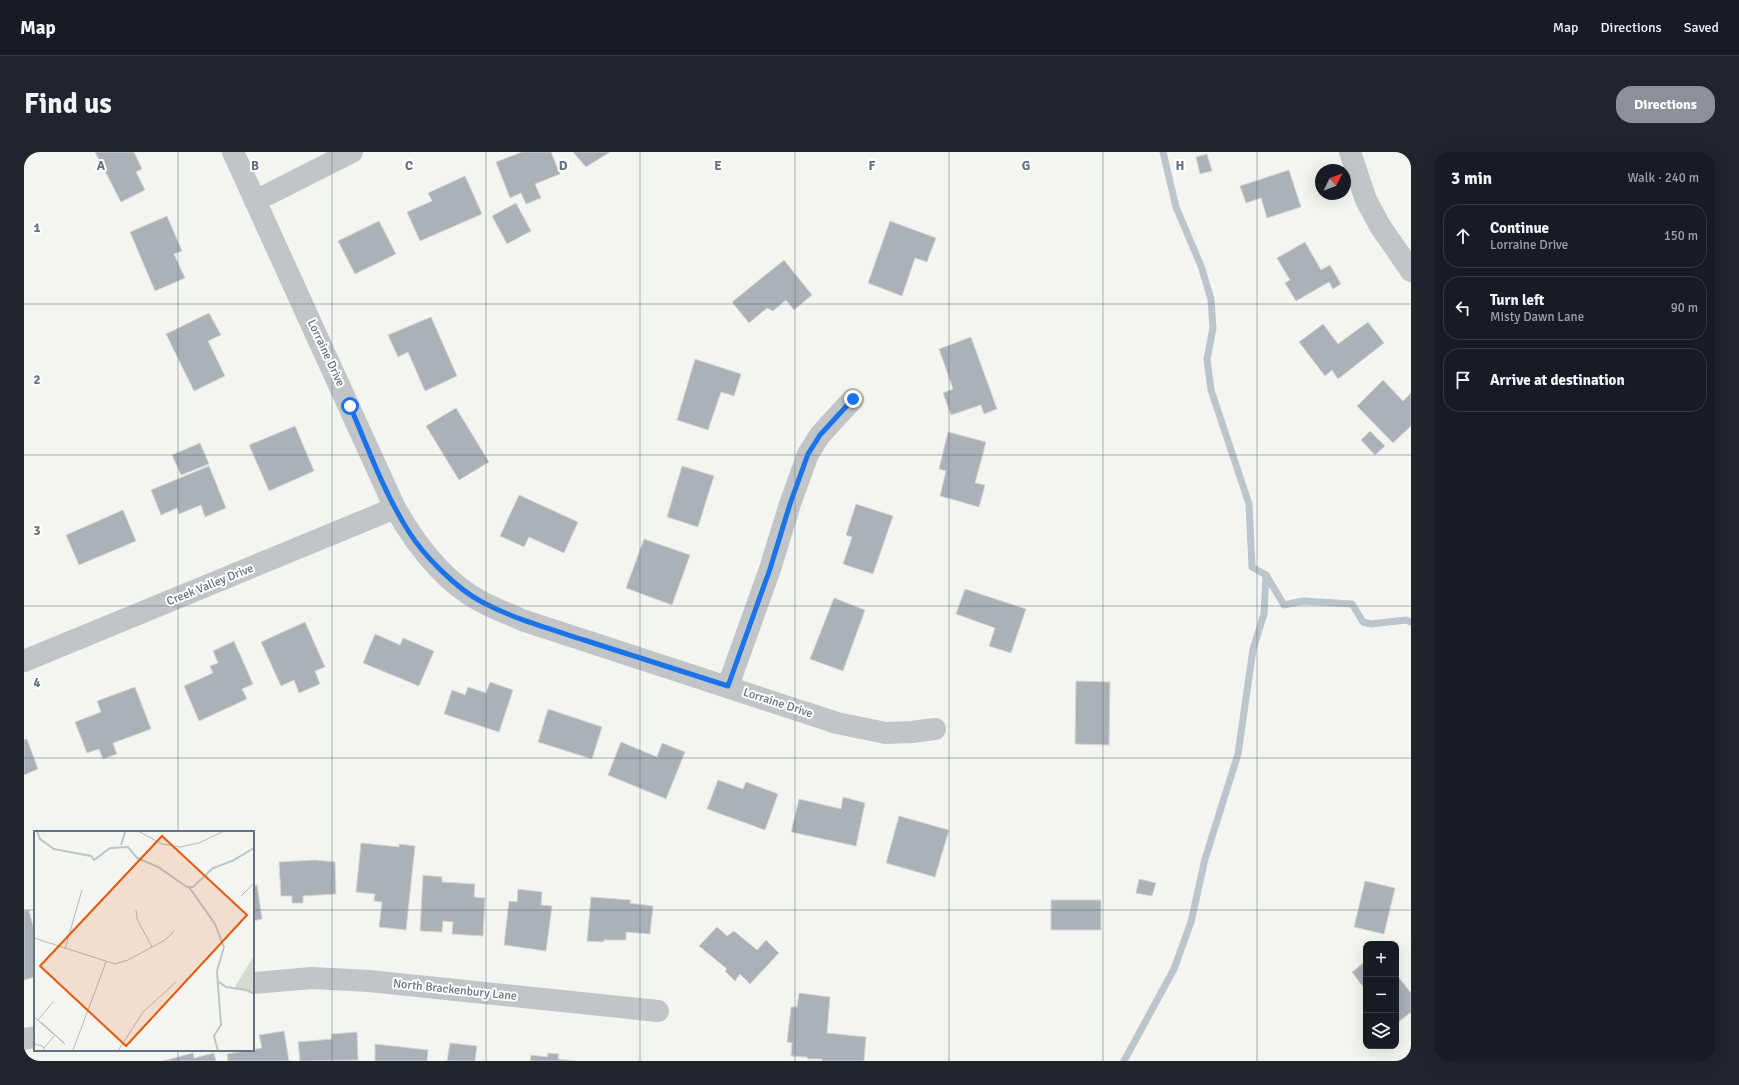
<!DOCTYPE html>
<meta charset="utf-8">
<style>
body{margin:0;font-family:Signika,sans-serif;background:#20242c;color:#f1f3f6}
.controls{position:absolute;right:12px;bottom:12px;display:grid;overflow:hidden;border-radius:8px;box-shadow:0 4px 16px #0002}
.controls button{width:36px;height:36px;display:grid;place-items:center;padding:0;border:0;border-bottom:1px solid #363941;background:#171b24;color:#f1f3f6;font:20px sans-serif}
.compass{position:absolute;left:1291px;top:12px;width:36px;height:36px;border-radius:50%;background:#171b24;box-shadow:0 4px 16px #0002;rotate:47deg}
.stop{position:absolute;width:12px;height:12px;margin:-9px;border:3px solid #1a73e8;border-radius:50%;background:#fff}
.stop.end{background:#1a73e8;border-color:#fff;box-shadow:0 1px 4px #0008}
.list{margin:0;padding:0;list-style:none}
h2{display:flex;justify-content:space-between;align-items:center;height:52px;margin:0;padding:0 16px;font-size:17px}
h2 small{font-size:13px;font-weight:400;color:#9ea1a6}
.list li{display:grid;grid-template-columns:26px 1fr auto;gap:12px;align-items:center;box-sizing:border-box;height:64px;margin:0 8px 8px;padding:0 8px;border:1px solid #363941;border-radius:16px}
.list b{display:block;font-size:15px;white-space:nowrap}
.list p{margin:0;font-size:13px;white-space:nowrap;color:#9ea1a6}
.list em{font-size:13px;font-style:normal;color:#9ea1a6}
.icon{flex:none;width:22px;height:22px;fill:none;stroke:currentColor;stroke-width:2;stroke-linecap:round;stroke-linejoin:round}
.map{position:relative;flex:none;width:1387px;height:909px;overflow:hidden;border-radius:16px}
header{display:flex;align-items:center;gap:24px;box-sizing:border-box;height:56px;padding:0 20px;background:#171b24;border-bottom:1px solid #363941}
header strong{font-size:19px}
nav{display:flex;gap:22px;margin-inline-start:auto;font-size:14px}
.intro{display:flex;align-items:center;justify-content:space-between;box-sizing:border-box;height:96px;padding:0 24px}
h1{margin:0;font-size:28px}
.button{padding:10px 18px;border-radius:16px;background:#8c9099;color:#fff;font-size:14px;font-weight:700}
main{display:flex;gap:24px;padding:0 24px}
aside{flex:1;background:#171b24;border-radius:16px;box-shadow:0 4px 16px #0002}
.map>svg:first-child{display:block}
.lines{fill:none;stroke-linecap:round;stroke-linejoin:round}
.stream{stroke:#bbc5cb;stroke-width:7}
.building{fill:#aab1b7;stroke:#d5d6d3}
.minor{stroke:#c1c5c8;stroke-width:22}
.route{stroke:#1a73e8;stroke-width:5}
.grid{fill:none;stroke:#637282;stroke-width:1;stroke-opacity:0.55}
.labels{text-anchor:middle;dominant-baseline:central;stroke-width:4;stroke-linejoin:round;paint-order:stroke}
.street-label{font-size:12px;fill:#637282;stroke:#fff}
.inset-river{fill:none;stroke:#bbc5cb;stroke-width:2}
.inset-road{fill:none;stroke:#b1b9bd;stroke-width:1}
.view{fill:#e8590c;fill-opacity:0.15;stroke:#e8590c;stroke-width:2}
.inset-edge{fill:none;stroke:#637282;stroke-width:2}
.grid-label{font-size:13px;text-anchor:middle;font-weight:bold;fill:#637282;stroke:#fff;stroke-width:4;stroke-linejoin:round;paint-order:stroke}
</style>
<header>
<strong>Map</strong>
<nav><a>Map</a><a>Directions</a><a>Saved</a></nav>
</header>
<div class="intro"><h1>Find us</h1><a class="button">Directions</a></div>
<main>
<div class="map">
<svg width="1387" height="909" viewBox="0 0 1387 909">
<rect width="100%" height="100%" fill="#f4f5f0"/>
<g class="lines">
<g class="stream">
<path d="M1139,0l13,55 25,59 10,33 2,29 -6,31 4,31 38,114 3,63 14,8 18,30 19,-4 49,3 11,18 8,2 35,-4 5,2"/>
<path d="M1100,909l50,-92 17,-47 14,-63 33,-105 15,-105 11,-35 2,-39"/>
</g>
</g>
<g class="building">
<path d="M71,0h39l8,17 -6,3 9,18 -24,12z"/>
<path d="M498,0h29l9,22 -25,10 6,14 -15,6 -5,-11 -11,5 -14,-36z"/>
<path d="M549,0h37l-24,15z"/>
<path d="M1183,2l5,17 -12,3 -4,-17z"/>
<path d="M1265,18l12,37 -34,11 -6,-20 -15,5 -6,-17z"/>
<path d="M441,24l17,38 -62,27 -13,-29 25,-11 -4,-8z"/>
<path d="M492,51l15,28 -24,13 -15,-28z"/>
<path d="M143,64l15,35 -8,3 11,24 -30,13 -25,-59z"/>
<path d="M355,69l17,33 -41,20 -17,-33z"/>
<path d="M866,69l46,17 -9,24 -12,-4 -13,38 -34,-13z"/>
<path d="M1281,90l16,28 9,-5 11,19 -8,5 -4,-7 -33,19 -11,-18 5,-3 -13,-22z"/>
<path d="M760,108l28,35 -18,15 -8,-10 -13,11 -6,-3 -18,15 -17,-21z"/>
<path d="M185,161l12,22 -13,6 17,35 -31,15 -28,-57z"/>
<path d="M407,165l26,59 -32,15 -17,-39 -10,5 -10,-22z"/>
<path d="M1344,170l16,21 -46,36 -6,-9 -7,6 -26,-34 24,-18 15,20z"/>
<path d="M947,185l26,72 -13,5 -3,-9 -30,10 -8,-22 10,-4 -14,-40z"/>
<path d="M671,207l46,15 -7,22 -13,-4 -13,38 -31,-10z"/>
<path d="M1359,228l20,21 8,-8v33l-18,17 -36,-37z"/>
<path d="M432,256l33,54 -30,18 -33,-54z"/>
<path d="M271,274l19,45 -45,20 -20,-46z"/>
<path d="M1346,279l15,15 -10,9 -14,-15z"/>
<path d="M924,280l38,10 -11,41 10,2 -6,22 -39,-11 6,-25 -7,-2z"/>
<path d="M176,291l9,21 -28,11 -9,-20z"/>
<path d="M185,314l17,42 -21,9 -4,-12 -22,9 -2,-6 -16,7 -10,-25z"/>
<path d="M658,314l32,10 -16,51 -31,-10z"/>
<path d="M495,343l59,27 -14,31 -35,-16 -5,10 -24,-11z"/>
<path d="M832,352l37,12 -20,58 -30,-10 9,-27 -6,-2z"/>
<path d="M99,358l13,31 -57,24 -13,-30z"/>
<path d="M620,387l46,16 -18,50 -46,-17z"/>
<path d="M941,437l61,20 -15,44 -22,-7 6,-18 -39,-14z"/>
<path d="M810,446l31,12 -22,61 -33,-12z"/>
<path d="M281,470l20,45 -10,4 5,13 -21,9 -5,-13 -13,6 -20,-44z"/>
<path d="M351,482l25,11 3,-7 31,13 -15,35 -56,-23z"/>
<path d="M210,489l19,43 -11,5 5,10 -48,22 -15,-35 29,-13 -3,-7 8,-3 -5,-12z"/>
<path d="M1052,529l34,1 -1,63 -34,-1z"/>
<path d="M466,530l23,8 -14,42 -55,-18 8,-24 13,5 3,-8 18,6z"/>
<path d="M111,535l16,42 -38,14 4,11 -14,5 -4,-10 -12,4 -12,-31 26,-10 -4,-11z"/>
<path d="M524,557l54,18 -10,32 -54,-17z"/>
<path d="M3,587l11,30 -14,6v-35z"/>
<path d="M597,590l36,15 5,-14 23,9 -19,47 -58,-24z"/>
<path d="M694,628l25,9 3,-7 32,12 -13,36 -58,-21z"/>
<path d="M819,645l22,6 -9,43 -65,-14 8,-33 42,10z"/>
<path d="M875,664l50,14 -14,47 -49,-14z"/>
<path d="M337,691l38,4v-3l16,2 -9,84 -27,-3 3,-25 -8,-1 1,-7 -19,-2z"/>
<path d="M291,708l20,2 1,32 -33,2v7h-11v-7h-11l-2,-34z"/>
<path d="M399,723l19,2v5l33,2 -1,13 11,1 -2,38 -31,-2 1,-12 -10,-1 -1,11 -22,-1z"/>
<path d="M1115,727l17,4 -4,13 -16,-3z"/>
<path d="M1341,729l30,7 -11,46 -30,-7z"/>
<path d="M233,733l5,34 -9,2v-35z"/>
<path d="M494,737l24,3 -1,13 11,1 -6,45 -42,-6 5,-44 8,1z"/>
<path d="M567,745l40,3 -1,3 23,3 -3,28 -24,-2v8h-22l-1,2 -16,-1z"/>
<rect x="1027" y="748" width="50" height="30"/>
<path d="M5,758l6,24v43l-11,3v-69z"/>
<path d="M693,775l10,9 7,-5 23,19 9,-10 13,13 -29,31 -10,-10 -5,7 -10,-10 2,-2 -28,-23z"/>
<path d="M1342,809v30l-14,-19z"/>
<path d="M1372,822l15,19v19l-15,12z"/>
<path d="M775,841l31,4 -3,36 39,4 -2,24h-42v-2h-13l-3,-2 -15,-1 1,-13 -5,-1 4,-35h6z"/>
<path d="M260,879l5,30h-61l-1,-7 35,-6 -3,-13z"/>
<path d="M333,880l1,28 -58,1 -2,-19 34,-3v-5z"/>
<path d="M426,891l27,3 -2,15h-28z"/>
<path d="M351,892l53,6 -1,11h-52z"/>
<path d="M169,901l1,5 20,-5 2,8h-53z"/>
<path d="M524,901l11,1 -1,5 17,2h-45l1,-6 16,2z"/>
</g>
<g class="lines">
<g class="minor">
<path d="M209,0l162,356c20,35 50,75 87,94 13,7 27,12 40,18l315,103 49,10 26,-1 23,-3"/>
<path d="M1326,0l16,48 14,26 31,45"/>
<path d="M231,49l97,-49"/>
<path d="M0,509l371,-153"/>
<path d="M704,534l42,-117 20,-65 18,-50 12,-19 33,-36"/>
<path d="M229,831l59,-5 57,3 289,30"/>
<path d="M0,887l11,-2"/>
</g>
</g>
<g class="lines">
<path class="route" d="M326,254c18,42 34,87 59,126 15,24 48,57 73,70 32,17 68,27 102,38 48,15 96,31 144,46l42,-117 20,-65 18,-50 12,-19 33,-36"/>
</g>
<path class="grid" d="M154,0v680M308,0v909M462,0v909M616,0v909M771,0v909M925,0v909M1079,0v909M1233,0v909M0,152h1387M0,303h1387M0,454h1387M0,606h1387M0,758h11M229,758h1158M154,898v11"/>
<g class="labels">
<g class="street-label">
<text transform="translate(302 201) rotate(65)">Lorraine Drive</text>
<text transform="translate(186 433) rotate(-22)">Creek Valley Drive</text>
<text transform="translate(754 551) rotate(18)">Lorraine Drive</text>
<text transform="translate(431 838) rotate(6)">North Brackenbury Lane</text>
</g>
</g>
<g transform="translate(10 679)">
<rect width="220" height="220" fill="#f4f5f0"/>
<path d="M220,125v38l-20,-6z" fill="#d5dbd1"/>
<path class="inset-river" d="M3,0l3,8 14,10 37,7 3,4 16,-12 18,-1 9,11 21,9 29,20h6l20,-19 19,-7 22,-13M87,14l4,-13M155,56l26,37 9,23 -7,24 4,54 -7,11 4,15M185,151l7,5 21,3 7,4"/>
<path class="inset-road" d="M104,0l24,13 18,3 19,-4 25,-12M207,65l13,-13M102,79l1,9 15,28M0,107l81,26 13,-4 37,-20 9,-9M31,118l17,-59M0,186l31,27 -24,-22M4,189l15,-18M0,213l8,2 4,5M10,217l10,-12M39,219l33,-88M84,220l25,-39 33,-30"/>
<path class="view" d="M128,5l85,79 -121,131 -86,-80z"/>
<rect width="220" height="220" class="inset-edge"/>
</g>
<g class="grid-label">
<text x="77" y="18">A</text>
<text x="231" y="18">B</text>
<text x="385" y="18">C</text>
<text x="539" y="18">D</text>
<text x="694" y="18">E</text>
<text x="848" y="18">F</text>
<text x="1002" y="18">G</text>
<text x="1156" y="18">H</text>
<text x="13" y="80">1</text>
<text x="13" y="232">2</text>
<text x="13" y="383">3</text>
<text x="13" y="535">4</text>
</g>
</svg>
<div class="controls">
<button>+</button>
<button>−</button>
<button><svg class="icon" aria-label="layers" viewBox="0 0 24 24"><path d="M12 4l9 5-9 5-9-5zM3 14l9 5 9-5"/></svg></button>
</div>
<svg class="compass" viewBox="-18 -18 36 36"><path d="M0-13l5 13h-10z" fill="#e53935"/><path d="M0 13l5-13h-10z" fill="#9ea1a6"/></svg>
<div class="stop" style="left:326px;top:254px"></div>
<div class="stop end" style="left:829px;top:247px"></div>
</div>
<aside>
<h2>3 min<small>Walk · 240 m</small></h2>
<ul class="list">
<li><svg class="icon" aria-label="ahead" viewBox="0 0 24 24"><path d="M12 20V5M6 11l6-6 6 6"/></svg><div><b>Continue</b><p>Lorraine Drive</p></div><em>150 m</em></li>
<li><svg class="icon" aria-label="left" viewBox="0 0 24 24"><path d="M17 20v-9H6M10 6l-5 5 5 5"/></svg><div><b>Turn left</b><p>Misty Dawn Lane</p></div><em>90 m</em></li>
<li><svg class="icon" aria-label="arrive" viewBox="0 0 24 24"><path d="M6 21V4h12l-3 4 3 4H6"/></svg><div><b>Arrive at destination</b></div></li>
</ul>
</aside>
</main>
